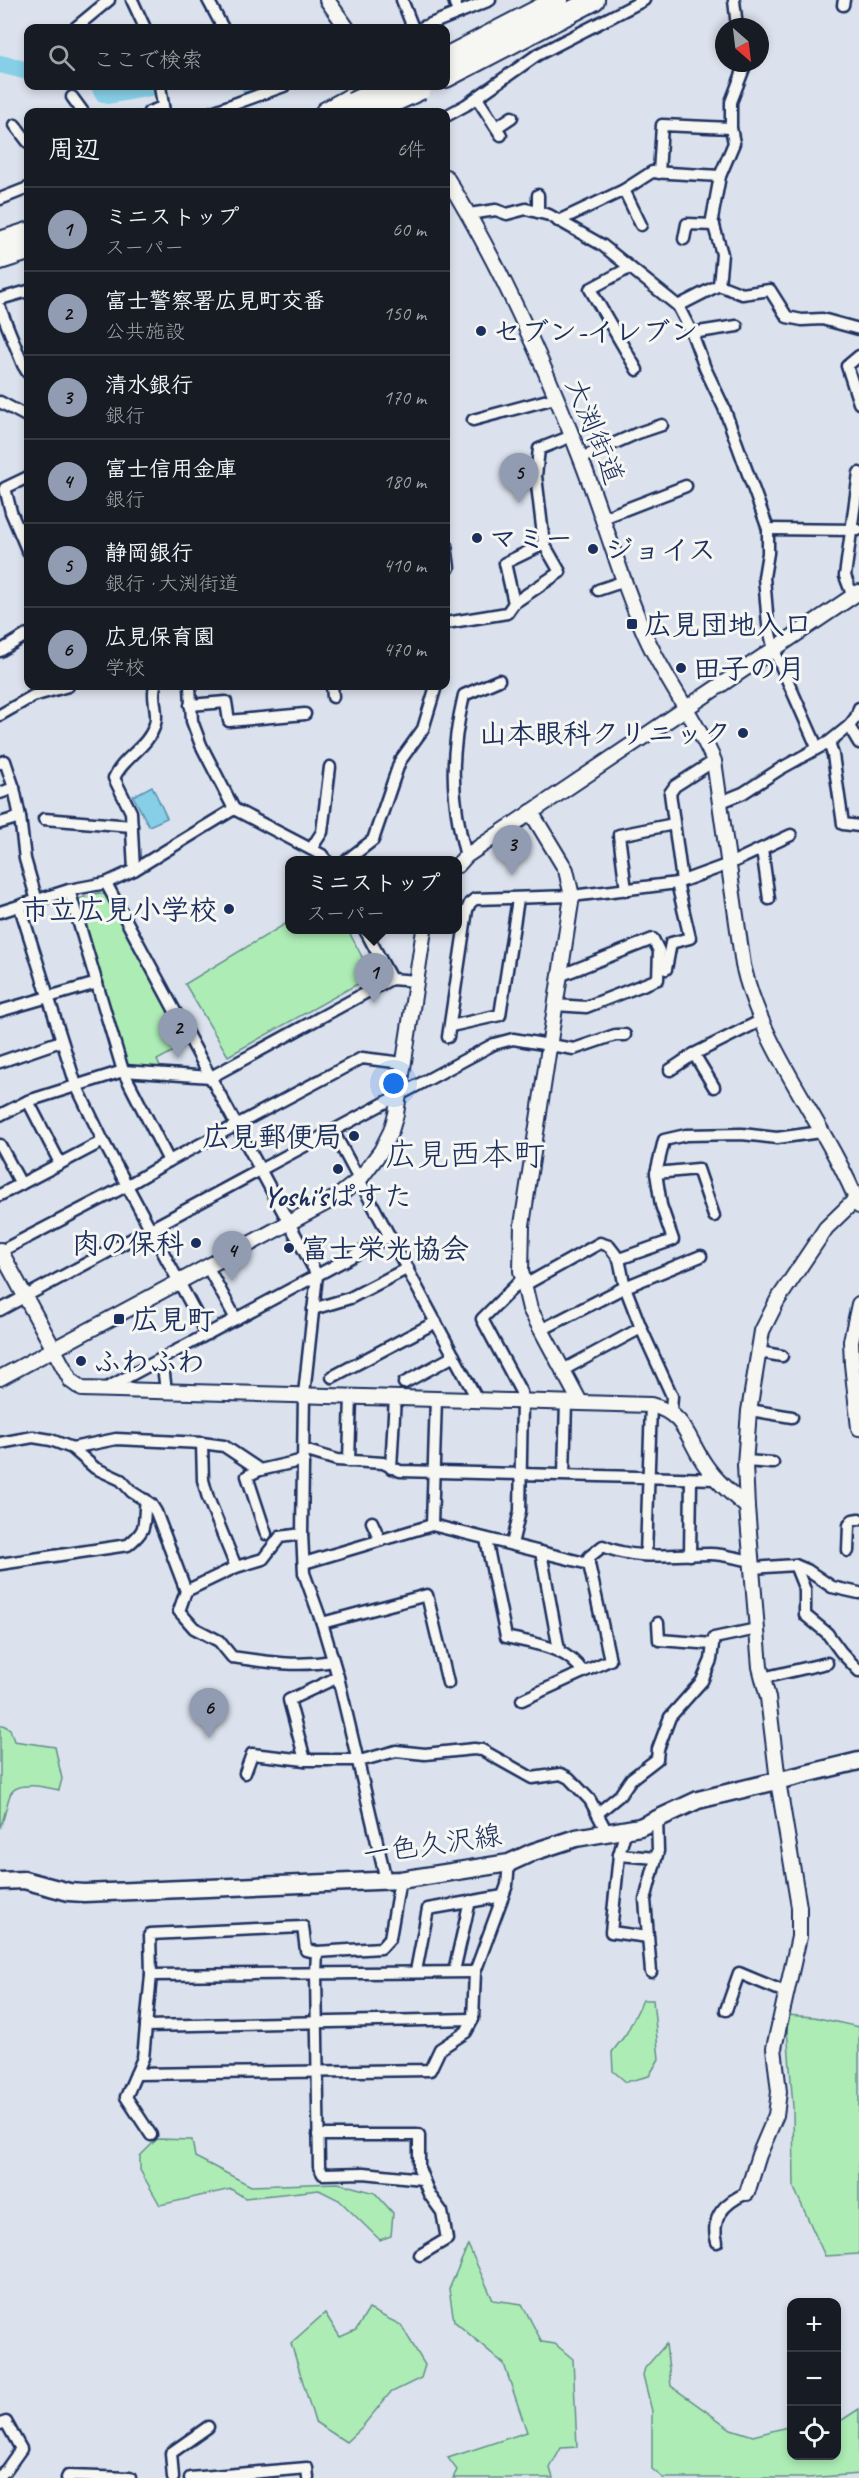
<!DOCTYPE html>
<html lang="ja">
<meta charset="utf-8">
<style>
body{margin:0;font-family:Caveat,"Klee One",sans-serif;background:#242831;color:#f1f3f6}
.controls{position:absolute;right:18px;bottom:18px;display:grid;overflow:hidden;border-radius:12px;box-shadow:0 3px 9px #0003}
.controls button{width:54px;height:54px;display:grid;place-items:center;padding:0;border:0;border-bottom:2px solid #363941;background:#171b24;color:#f1f3f6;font:30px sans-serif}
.compass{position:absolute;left:715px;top:18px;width:54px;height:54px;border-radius:50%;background:#171b24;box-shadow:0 3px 9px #0003;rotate:152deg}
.you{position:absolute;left:394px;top:1084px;width:21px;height:21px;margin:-15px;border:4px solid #fff;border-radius:50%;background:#1a73e8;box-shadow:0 0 0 9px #1a73e833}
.badge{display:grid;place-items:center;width:39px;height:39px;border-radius:50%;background:#919bb2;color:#111;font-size:20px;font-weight:700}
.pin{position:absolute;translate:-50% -50px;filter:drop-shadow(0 2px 3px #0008)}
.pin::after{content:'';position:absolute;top:32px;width:21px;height:18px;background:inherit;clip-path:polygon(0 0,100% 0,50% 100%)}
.popup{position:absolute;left:285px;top:856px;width:177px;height:78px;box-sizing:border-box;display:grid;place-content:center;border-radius:12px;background:#171b24;filter:drop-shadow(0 2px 4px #0005);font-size:20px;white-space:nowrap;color:#9ea1a6}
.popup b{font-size:22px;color:#f1f3f6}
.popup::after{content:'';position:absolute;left:50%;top:100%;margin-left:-12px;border:12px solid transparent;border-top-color:#171b24}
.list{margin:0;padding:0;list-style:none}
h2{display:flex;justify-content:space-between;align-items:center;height:78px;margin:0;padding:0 24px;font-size:26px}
h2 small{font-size:20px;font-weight:400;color:#9ea1a6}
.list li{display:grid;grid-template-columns:39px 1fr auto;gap:18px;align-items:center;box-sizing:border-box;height:84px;padding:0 24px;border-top:2px solid #363941}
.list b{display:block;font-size:22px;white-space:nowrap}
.list p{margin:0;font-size:20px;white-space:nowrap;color:#9ea1a6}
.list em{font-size:20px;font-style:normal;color:#9ea1a6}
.icon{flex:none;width:33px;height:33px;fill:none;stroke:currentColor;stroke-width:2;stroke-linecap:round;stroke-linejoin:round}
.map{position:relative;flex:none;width:859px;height:2478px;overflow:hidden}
.search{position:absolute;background:#171b24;box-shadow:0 3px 9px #0003;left:24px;top:24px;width:426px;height:66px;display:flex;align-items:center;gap:15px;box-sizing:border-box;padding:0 21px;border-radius:12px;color:#9ea1a6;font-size:22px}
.panel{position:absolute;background:#171b24;box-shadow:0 3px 9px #0003;left:24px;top:108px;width:426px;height:582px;border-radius:12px}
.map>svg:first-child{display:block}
.green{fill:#adedb5;stroke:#648e8a;stroke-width:1.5}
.water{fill:#86cfe7;stroke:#5b8fb0;stroke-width:1.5}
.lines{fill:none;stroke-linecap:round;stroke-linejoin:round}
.river{stroke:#86cfe7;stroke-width:18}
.minor-casing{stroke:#1b2f5e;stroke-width:15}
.tertiary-casing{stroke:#1b2f5e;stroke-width:18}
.primary-casing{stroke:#1b2f5e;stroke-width:21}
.motorway-casing{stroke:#1b2f5e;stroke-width:24}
.minor{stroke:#f6f6f2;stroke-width:10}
.tertiary{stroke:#f6f6f2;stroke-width:14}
.primary{stroke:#f6f6f2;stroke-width:16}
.motorway{stroke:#f6f6f2;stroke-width:20}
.motorway-bridge-casing{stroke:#1b2f5e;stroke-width:24;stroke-linecap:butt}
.motorway-bridge{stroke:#f6f6f2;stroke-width:20}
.poi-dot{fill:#1b2f5e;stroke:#f6f6f2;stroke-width:2}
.labels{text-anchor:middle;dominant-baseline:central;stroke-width:6;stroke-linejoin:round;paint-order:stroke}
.poi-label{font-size:28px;font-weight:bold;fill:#1b2f5e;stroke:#f6f6f2;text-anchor:start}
.street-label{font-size:28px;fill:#1b2f5e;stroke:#f6f6f2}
.quarter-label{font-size:32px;fill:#1b2f5e;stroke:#f6f6f2}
</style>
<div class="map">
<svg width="859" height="2478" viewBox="0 0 859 2478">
<rect width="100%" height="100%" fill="#dbe2ed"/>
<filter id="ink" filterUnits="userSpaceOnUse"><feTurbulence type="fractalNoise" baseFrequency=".0167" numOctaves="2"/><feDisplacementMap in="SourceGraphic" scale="12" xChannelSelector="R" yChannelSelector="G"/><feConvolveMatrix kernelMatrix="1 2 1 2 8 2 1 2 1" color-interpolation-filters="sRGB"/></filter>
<g filter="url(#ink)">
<g class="green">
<path d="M99,893l7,2 81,149 -30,16 4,9 -36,-5 -49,-159 2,-6z"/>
<path d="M290,921v9h14l2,3 6,-3h36l24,46 -144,80 -43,-72z"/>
<path d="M3,1725l7,4 4,12 41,6 7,32 -3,11c-13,-3 -43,-10 -49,5 -4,10 -5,23 -10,32v-101z"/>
<path d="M643,2000h10l6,59 -10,17 -23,6 -13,-11 -1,-19 14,-18z"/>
<path d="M786,2015l28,2 45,10v227l-34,2 -31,-68 -1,-81z"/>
<path d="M157,2139l35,1 3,17 56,29 87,-3 37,10 18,20 -2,23 -11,4 -41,-40 -20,-10 -74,8 -14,-9 -71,16 -20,-35v-14z"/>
<path d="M468,2245l25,55 29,4 20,38 13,2 18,15 4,88 -16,1 -11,20 3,10h-100l4,-8 -9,-12 79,-26 -23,-68 -50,-43 -5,-32z"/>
<path d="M369,2309l32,16 24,40 -4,13 -31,15 -28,34 -16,15 -31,-20 -24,-79 34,-30 15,24 16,-7z"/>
<path d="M666,2344l5,42 60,43 22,7 38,-10 1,30h44l1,-37 2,3 20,-13v65l-51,4h-145l-11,-9v-58l-9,-36 2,-7z"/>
</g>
<path class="water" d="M152,786l15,32 -18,8 -16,-30z"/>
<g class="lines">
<g class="river">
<path d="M0,64l28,7"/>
<path d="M100,86l3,7 5,2 48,-9"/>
<path d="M250,86l2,4"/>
</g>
<defs>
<g id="minor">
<path d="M132,0l13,28"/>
<path d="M208,0l15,28"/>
<path d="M402,0l11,28"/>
<path d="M454,0l4,13"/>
<path d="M734,0l3,27"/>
<path d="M843,5l1,-5"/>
<path d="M75,28l34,-28"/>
<path d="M421,28l69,-28"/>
<path d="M160,86l4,26"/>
<path d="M72,97l11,15"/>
<path d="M477,98l24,37"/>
<path d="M149,112l14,-5"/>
<path d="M212,112l72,-26"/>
<path d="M446,116l20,-11 71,-50 107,-55"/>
<path d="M15,125l13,17"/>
<path d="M497,127l15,-10"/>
<path d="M659,173l3,-48 69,3"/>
<path d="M624,190l17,35"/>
<path d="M538,195v17"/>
<path d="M0,199l28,-11"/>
<path d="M469,214l27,-4 11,4 19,-5 23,6 53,30 76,61 14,27 13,35 19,40 44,121v24l-4,24 4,48 6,25 43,97"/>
<path d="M558,221l66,-31 28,-18 68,4"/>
<path d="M684,239l3,-15 27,1"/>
<path d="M629,268l-39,21 47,81"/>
<path d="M719,285l23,9 28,-4 17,27 15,3 20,-1 37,10"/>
<path d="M0,299l28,-8"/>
<path d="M678,306l41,-21 3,-31 -10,-35 8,-43 14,-33 -3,-15v-26l15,-39"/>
<path d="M0,308l23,57 5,8"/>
<path d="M692,333l45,-7"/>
<path d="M859,356l-12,10 12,37"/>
<path d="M0,402l28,15"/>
<path d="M473,420l82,-22"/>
<path d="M581,458l57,-25 24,-8"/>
<path d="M28,477l-23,11 6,24 17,40"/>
<path d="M603,518l83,-32"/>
<path d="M768,529l90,1"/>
<path d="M446,545l3,23 -3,3"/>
<path d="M598,590l27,-9"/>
<path d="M853,597l-8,-21 14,-103"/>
<path d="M514,603l-9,-40 39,-19"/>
<path d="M446,623l61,-10 7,-10 46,-31 -16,-28 -8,-68 3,-27 33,-13"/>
<path d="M0,651l28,-17"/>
<path d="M190,686l2,35 9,24 33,64 88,46 4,5"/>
<path d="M332,686l1,11"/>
<path d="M190,705l36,-3 3,19 76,-7"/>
<path d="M0,715l33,-19 35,-10"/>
<path d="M849,726l10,17"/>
<path d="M829,742l4,13 10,69 16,2"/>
<path d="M0,763l5,-2 9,27 6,29 5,42 12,42"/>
<path d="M0,793l14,-5"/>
<path d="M721,802l22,-9 37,-24 49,-27 20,-16 7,-9 3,-9"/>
<path d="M44,819l88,7"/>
<path d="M0,823l20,-6"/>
<path d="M311,849l11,-17 8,-65"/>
<path d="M762,849l7,50"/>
<path d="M466,856c-16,-60 -16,-102 -2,-161l35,-15"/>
<path d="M347,860l26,-20 27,-79 23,-32 13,-43"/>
<path d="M134,870l-3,-58 -17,-34c9,-21 35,-31 41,-54 4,-12 -4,-26 0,-38"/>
<path d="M682,881l-12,-88 5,-7 39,-25"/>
<path d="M106,883l211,392 -13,119 -2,140 2,39 18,50 16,54 48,203"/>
<path d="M69,890l54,181 46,90"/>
<path d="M626,890l-7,-55 55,-11"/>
<path d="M20,907l56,178 27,56 104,193"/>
<path d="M0,912l69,-22 37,-7 28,-13 100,-61"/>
<path d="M365,930l26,49"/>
<path d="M666,969l5,-26 19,-5 -13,-55"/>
<path d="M555,1005l31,2 72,-28 1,-28 -6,-12 -94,37"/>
<path d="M0,1011l97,-28"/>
<path d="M451,1026l49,-11 18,-116"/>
<path d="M448,1037l19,-127 3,-7 5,-4 97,-3 105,-13 52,-19 62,-29"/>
<path d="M694,1054l20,33"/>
<path d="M0,1062l61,-21"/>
<path d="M670,1070l24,-16 66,-33"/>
<path d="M28,1101l32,62"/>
<path d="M0,1115l28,-14 95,-30 88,6 180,-98 26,2"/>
<path d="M333,1131l144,268"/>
<path d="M0,1145l21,39"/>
<path d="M656,1173l8,-33 22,-5 56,-1 35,4 44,-6"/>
<path d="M0,1195l103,-54"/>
<path d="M1,1251l127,-66 41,-24 193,-103 41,5"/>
<path d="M619,1259l54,-19 -12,-35 -5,-32 42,-4 16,47"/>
<path d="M207,1266l29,53"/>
<path d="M523,1286l77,-43 9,3 10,13 6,28 16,41 31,68 -1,15"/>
<path d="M313,1309l37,-11 58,-30"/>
<path d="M0,1310l494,-266 19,-5 61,10 41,-14h10"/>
<path d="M541,1330l84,-43 76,-31"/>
<path d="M759,1352l23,4"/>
<path d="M162,1358l4,33"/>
<path d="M563,1370l78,-42"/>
<path d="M332,1377l104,-55"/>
<path d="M404,1383l50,-27"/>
<path d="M105,1389l285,-153"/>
<path d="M750,1410l42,7"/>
<path d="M0,1443l33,-6 18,3 21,8 23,20 26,12 11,12 19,12 5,8 30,79 -7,20 15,17 25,13 13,16c34,5 66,10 101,4"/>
<path d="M72,1448l44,-9 86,4 22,3 36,24"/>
<path d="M304,1450l33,10 46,3 17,8 316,8"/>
<path d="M349,1461l2,-65"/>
<path d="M745,1461l28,2"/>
<path d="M391,1468l4,-71"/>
<path d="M564,1474l2,-72"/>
<path d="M372,1522l8,18"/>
<path d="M432,1525l4,-127"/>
<path d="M266,1534l-19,-58 13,-6 44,-10"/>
<path d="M486,1539l20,98c28,7 60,9 77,35l27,-12 -21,-96v-7l14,-11c33,15 72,8 107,8 14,0 29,5 42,7"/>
<path d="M512,1544l8,-33 2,-110 -1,-9 -39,-73 40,-40"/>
<path d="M848,1551l1,-26 4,-5 6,-1"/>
<path d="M541,1552l18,98"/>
<path d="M646,1555l5,-150"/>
<path d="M690,1555l1,-76"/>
<path d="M304,1563l128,-38 157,39"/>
<path d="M0,1564l128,-19c22,-18 14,-20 18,-45"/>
<path d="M795,1565l10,25v25l22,18 14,19 18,19"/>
<path d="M236,1567l27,-8 17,-22 22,-3"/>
<path d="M752,1568l43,-3 12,5 25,17 27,6"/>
<path d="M186,1591l50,-24 -28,-69 -5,-18 -1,-37"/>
<path d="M322,1623l105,-28 21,88"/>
<path d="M658,1623l1,17 54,4 1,-6 43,-9"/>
<path d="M762,1678l65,-15"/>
<path d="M522,1700l61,-28"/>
<path d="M305,1760l-16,-60 49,-23"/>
<path d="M245,1773l7,-19 53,6h58l33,-9 29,3 49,-5 8,1 50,28 29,-4 8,4 21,22 17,32"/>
<path d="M598,1813l22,-18 11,-16 26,-20 1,-10 12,-32 32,-36 9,-21 2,-16"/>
<path d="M626,1829l-7,26 -8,77 37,5"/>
<path d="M619,1855l37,3"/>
<path d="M400,1880l-10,58 -9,10 -64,4 -1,21 3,194 4,7 41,-1 58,6"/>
<path d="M416,1971l12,-62 75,-13"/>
<path d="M454,1971l16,-70"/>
<path d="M651,1972l-6,-72 13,-49 -1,-33"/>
<path d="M151,1975l324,-3"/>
<path d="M726,2010l13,-37 48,20"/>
<path d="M146,2026l327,-7"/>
<path d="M136,2074l294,-4 10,-21 26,-17 7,-13 2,-47 32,-87 2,-22"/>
<path d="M151,2135l-25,-38 17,-39 8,-83 -1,-41 153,-7 3,23 11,2"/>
<path d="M318,2135h101v33l10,26 13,18 5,27 -27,16"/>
<path d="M717,2242c-7,-25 8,-40 30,-49"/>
<path d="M0,2424l6,-2 15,27 -15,21 -6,5"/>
<path d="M67,2478l1,-2 62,2"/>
<path d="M173,2478l-2,-25 37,-26"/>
<path d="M190,2478l117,-10 1,10"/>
</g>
<g id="tertiary">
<path d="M327,0l20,28"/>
<path d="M446,177c54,87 98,186 135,282 22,56 38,115 62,171 19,46 51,85 71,131l29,204c20,88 83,158 116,241"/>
<path d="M531,812l35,58 6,26 -50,329 -1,46 9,38 50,93"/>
<path d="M458,865l8,-9 393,-264"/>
<path d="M0,1250l71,131 11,8 569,16c36,9 36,35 55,61 11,16 26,28 41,41"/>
<path d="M859,1304l-8,37 1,23 7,64"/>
<path d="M0,1378l337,-181 23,-18 21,-28 10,-20 5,-17 28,-184"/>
<path d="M747,2193l12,-38 17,-40 3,-23 -5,-44 25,-111v-30l-21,-126 -10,-83 -8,-31 -13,-160 -2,-43 4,-53 13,-80 15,-30 49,-73 30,-29"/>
</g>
<path id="primary" d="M0,1881l24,-1 45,12 15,1 316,-13 109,-17 24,-11 43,-14 64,-11 58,-27 161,-39"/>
<g id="motorway">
<path d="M446,58l112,-58"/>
<path d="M446,77l148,-77"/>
<path d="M326,112l39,-21"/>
<path d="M0,242l28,-9"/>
<path d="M0,259l28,-9"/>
</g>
</defs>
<use href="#minor" class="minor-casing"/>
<use href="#tertiary" class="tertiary-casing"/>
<use href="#primary" class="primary-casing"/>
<use href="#motorway" class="motorway-casing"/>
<use href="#minor" class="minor"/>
<use href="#tertiary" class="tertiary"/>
<use href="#primary" class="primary"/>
<use href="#motorway" class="motorway"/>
<defs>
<g id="motorway-bridge">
<path d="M352,103l37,-17"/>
<path d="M371,112l50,-23"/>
</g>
</defs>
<use href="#motorway-bridge" class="motorway-bridge-casing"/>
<use href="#motorway-bridge" class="motorway-bridge"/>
</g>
</g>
<g class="poi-dot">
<circle cx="481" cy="331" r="6"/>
<circle cx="477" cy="538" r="6"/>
<circle cx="593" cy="549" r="6"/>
<rect x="626" y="618" width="12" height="12" rx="3"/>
<circle cx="681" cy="668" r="6"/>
<circle cx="743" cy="733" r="6"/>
<circle cx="229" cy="909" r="6"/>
<circle cx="354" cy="1136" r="6"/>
<circle cx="338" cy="1169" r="6"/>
<circle cx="196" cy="1243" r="6"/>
<circle cx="289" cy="1248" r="6"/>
<rect x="113" y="1313" width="12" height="12" rx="3"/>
<circle cx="81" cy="1361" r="6"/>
</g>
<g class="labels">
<g class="poi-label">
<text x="493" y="331">セブン-イレブン</text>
<text x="489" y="538">マミー</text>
<text x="605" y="549">ジョイス</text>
<text x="644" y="624">広見団地入口</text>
<text x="693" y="668">田子の月</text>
<text x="731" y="733" text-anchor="end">山本眼科クリニック</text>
<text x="217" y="909" text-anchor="end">市立広見小学校</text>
<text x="342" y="1136" text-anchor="end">広見郵便局</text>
<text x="338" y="1196" text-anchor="middle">Yoshi'sぱすた</text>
<text x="184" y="1243" text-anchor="end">肉の保科</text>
<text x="301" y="1248">富士栄光協会</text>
<text x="131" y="1319">広見町</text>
<text x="93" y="1361">ふわふわ</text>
</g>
<g class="street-label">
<text transform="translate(595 431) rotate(68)">大渕街道</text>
<text transform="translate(432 1844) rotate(-8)">一色久沢線</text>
</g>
<g class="quarter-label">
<text x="465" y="1154">広見西本町</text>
</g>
</g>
</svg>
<div class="controls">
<button>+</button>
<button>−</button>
<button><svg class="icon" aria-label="locate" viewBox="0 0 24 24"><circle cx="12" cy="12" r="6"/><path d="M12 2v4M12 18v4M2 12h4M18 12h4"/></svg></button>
</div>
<svg class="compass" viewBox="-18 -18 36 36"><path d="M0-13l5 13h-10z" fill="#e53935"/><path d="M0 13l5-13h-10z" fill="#9ea1a6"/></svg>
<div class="you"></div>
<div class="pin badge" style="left:374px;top:1003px">1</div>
<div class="popup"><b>ミニストップ</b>スーパー</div>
<div class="pin badge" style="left:178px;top:1058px">2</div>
<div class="pin badge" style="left:512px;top:875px">3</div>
<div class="pin badge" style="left:232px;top:1281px">4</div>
<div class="pin badge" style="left:519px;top:503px">5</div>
<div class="pin badge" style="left:209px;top:1738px">6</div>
<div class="search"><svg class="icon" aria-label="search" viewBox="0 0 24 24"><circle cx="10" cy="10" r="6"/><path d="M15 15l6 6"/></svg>ここで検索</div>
<section class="panel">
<h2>周辺<small>6件</small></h2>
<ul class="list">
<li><span class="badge">1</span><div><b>ミニストップ</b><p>スーパー</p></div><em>60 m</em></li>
<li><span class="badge">2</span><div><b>富士警察署広見町交番</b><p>公共施設</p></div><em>150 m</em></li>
<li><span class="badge">3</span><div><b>清水銀行</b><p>銀行</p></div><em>170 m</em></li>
<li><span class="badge">4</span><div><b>富士信用金庫</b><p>銀行</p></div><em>180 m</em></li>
<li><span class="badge">5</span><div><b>静岡銀行</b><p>銀行 · 大渕街道</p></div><em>410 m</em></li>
<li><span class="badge">6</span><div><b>広見保育園</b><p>学校</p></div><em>470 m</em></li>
</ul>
</section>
</div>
